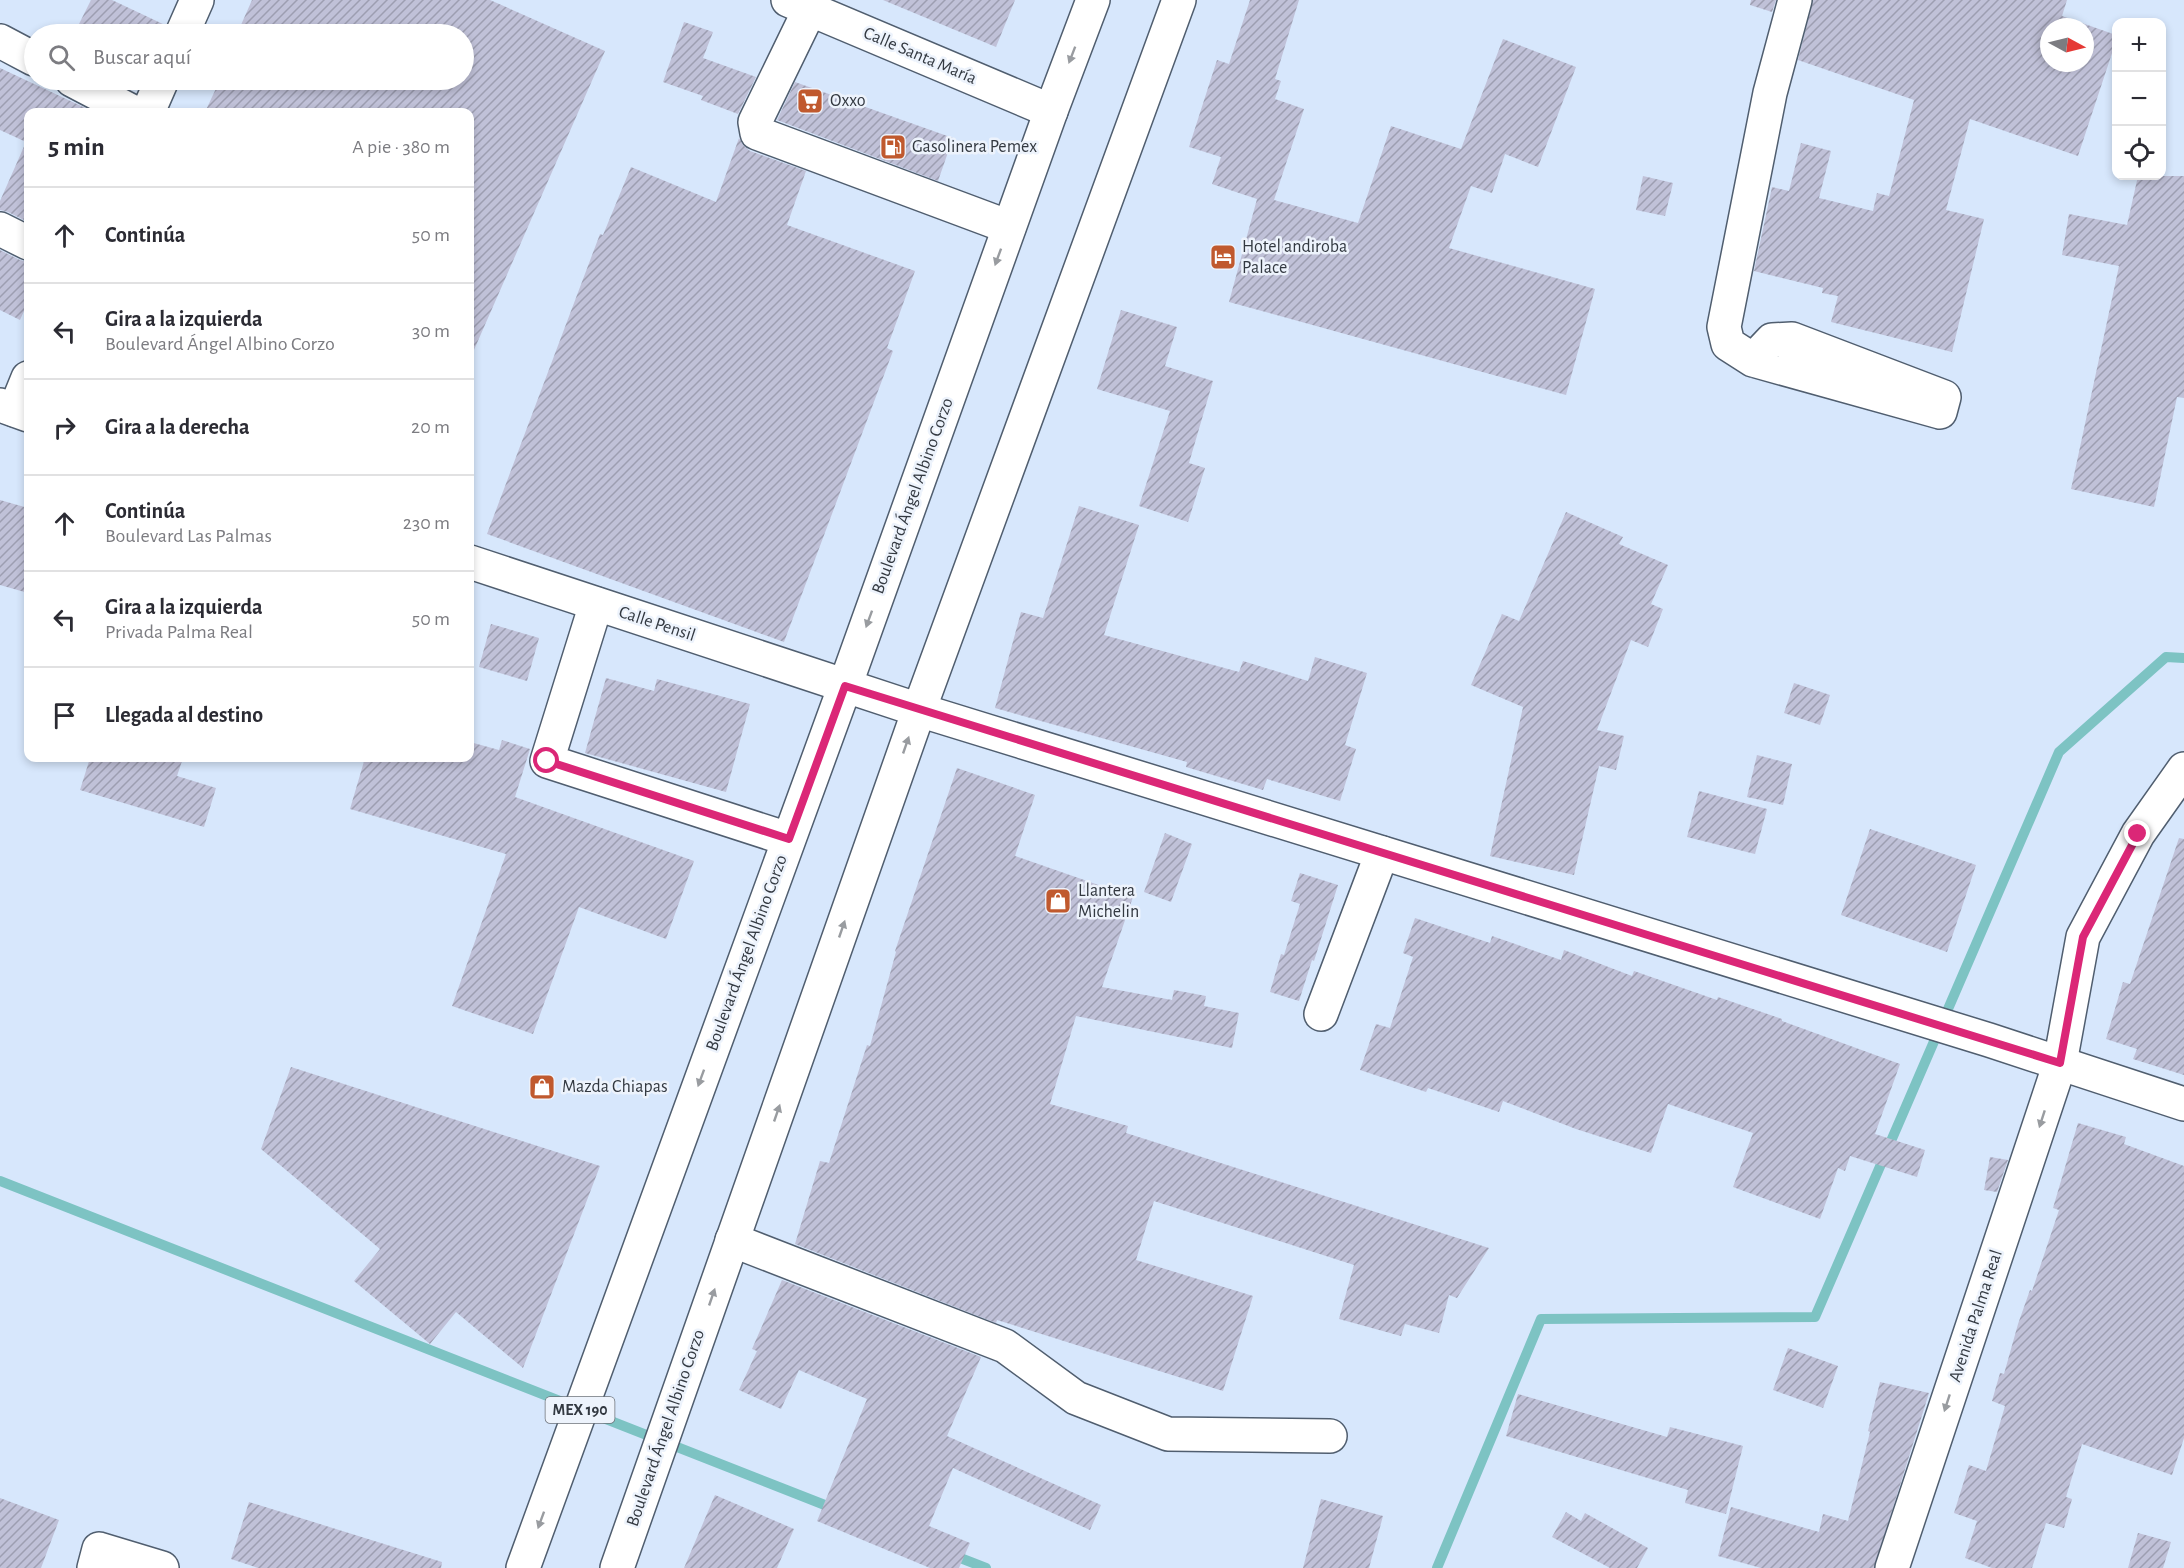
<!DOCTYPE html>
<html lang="es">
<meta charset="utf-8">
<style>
body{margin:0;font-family:"Alegreya Sans",sans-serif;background:#f2f2f3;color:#2b2b33}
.controls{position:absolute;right:18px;top:18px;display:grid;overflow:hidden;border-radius:12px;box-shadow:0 3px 9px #0003}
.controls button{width:54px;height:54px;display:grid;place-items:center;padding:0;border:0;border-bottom:2px solid #e1e1e2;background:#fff;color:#2b2b33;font:30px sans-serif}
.compass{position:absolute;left:2040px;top:18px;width:54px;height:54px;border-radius:50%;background:#fff;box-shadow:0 3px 9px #0003;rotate:97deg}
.stop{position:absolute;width:18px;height:18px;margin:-14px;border:4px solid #db2777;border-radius:50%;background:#fff}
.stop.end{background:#db2777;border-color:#fff;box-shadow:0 2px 6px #0008}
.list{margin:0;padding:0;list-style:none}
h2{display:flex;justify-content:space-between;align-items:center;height:78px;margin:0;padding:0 24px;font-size:26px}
h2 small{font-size:20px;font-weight:400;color:#7c7c81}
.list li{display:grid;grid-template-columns:39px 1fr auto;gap:18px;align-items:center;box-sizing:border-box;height:96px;padding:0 24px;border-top:2px solid #e1e1e2}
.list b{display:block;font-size:22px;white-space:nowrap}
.list p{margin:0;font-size:20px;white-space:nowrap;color:#7c7c81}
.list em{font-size:20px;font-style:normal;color:#7c7c81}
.icon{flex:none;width:33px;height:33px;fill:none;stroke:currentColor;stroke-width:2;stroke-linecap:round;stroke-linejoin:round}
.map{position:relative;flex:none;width:2184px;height:1568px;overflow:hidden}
.search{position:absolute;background:#fff;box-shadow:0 3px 9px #0003;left:24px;top:24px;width:450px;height:66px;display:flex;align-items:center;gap:15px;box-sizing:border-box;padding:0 21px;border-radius:33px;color:#7c7c81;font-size:22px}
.panel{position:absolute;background:#fff;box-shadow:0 3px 9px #0003;left:24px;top:108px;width:450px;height:654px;border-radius:12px}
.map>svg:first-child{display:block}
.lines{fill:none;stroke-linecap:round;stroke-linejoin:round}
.stream{stroke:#7dc3c3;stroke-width:10}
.building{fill:url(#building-hatch);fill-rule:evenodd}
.minor-casing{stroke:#505e6f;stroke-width:36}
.major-casing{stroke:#505e6f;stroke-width:36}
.minor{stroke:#fff;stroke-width:33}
.major{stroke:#fff;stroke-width:33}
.oneway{fill:#999ca0}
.route{stroke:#db2777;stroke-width:8}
.labels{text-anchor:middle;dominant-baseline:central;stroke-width:5;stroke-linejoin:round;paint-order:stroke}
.shield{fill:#edf3fc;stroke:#6b7179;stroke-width:1.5}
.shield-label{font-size:16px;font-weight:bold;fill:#333941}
.street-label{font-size:18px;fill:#333941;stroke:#edf3fc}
.poi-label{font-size:18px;fill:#333941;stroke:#edf3fc;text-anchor:start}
</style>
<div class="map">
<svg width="2184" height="1568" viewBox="0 0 2184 1568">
<defs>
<pattern id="building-hatch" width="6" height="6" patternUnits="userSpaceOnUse" patternTransform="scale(1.5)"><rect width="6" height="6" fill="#c0c1d8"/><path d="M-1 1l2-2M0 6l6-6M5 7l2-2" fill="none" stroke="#9d9eb1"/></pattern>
</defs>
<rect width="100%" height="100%" fill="#d7e7fc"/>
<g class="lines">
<g class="stream">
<path d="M0,1181l835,328"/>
<path d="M950,1554l36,14"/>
<path d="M1437,1568l104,-249 274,-2 244,-565 107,-95 18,1"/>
</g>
</g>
<g class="building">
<path d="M91,0h21l53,25 -1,9h-90z"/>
<path d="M252,0h238l115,51 -135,308v-247h-265l15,-32h244v-46h-227z"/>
<path d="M883,0h132l-19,47z"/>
<path d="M1250,0h49l-24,79 6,2 -6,18 29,10 -30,91 84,23 33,-97 70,23 42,-110 73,28 -38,100 -33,-13 -13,39 -21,-7 -22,62 146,41 -29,106 -337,-93 28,-103 -45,-15 9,-27 -32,-10 28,-87 12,4z"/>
<path d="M1751,0h25l-4,12 -22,-7z"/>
<path d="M1813,0h254l-5,16 54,19v6l-38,115 -108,-37 -24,91 38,9 -32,133 -121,-30 7,-26 -16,-3 1,-5 -69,-17 18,-84 17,4 12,-48 30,8 -12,47 54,13 4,-18 12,3 25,-96 -116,-40zM2049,27h36v36h-36z"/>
<path d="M684,22l29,10 -10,26 53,19 -18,37 -37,-14 2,-4 -40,-14z"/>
<path d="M0,68l94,44h-66v110l-20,-10 -8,-2v-9l26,-59 -26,-12z"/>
<path d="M795,82l158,56 -15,43 -161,-61z"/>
<path d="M739,138l4,7 7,6 56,20 -19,54 128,46 -28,77 6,3 -109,291 -297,-108 113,-300 3,1 28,-68 85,35z"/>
<path d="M1643,176l30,7 -8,33 -29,-6z"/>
<path d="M2138,176h46v222l-7,-1 -23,110 -83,-18 48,-223 -57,-11 7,-41 58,11z"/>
<path d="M0,250l20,10 8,2v40l-8,18 -20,-10z"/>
<path d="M1121,310l56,17 -12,39 48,15 -24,82 16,5 -17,54 -49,-16 31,-95 -73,-22z"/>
<path d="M0,500l28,8v85l-28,-8z"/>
<path d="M1079,506l60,19 -35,110 135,37 4,-11 65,20 7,-24 52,16 -22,72 11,4 -16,52 -73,-22 -4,11 -77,-23 1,-5 -192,-54 26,-96 22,6z"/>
<path d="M1566,512l57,25 -4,7 49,21 -17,39 12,5 -15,38 -17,-7 -34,90 27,6 -8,34 -17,-4 -25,109 -84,-19 33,-149 -52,-22 31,-71 17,7z"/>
<path d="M491,624l48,14 -12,43 -48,-14z"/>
<path d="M606,678l48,13 3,-12 93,25 -24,88 -141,-39z"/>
<path d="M1794,683l36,12 -10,30 -36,-12z"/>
<path d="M502,740l28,9 -15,48 179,64 -28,78 -87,-32 -46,127 -81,-28 54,-152 -156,-45 15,-51h105v-16l29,8z"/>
<path d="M1757,755l35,9 -9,41 -36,-8z"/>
<path d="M90,758h93l-6,18 39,12 -12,39 -124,-37z"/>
<path d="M957,768l78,27 -20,61 118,41 -31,90 70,13 2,-10 32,6 -2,10 35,7 -7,35 -156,-32 -26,88 78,22 -2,7 363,115 -32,50 -8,-3 -10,38 -34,-9 -4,12 -62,-17 15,-54 -200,-64 -18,59 117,36 -30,95 -226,-71 -1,3 -201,-79 25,-83 9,2 38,-118 3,1 26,-94 -1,-1z"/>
<path d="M1699,791l68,18 -12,45 -68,-17z"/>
<path d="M1870,829l106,36 -29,87 -106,-37z"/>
<path d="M1165,833l27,11 -21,58 -27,-10z"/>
<path d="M2179,838l5,1v236l-51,-16 4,-10 -31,-10 17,-57 7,2z"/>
<path d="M1300,873l38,12 -24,76 -2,-1 -13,41 -29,-9 11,-38 3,1 16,-51 -9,-3z"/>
<path d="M1415,918l75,25 2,-7 69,24 3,-10 68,26 2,-5 83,29 1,-3 64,22v2l118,43 -25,70 50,16 -8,27 -67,-21 -5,15 -7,-3 -18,51 -87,-32 20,-54 -85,-29 -17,49 -75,-24 -73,-28 -4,11 -71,-24 -2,4 -66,-22 16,-46 14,4 23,-71 -10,-4z"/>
<path d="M291,1067l309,99 -77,202 -67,-56 -26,32 -76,-63 26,-32 -119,-100z"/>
<path d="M2078,1123l48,14 -2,7 60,22v272l-12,37 -90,-31 -16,53 6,2 -8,29 -18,-5 -14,45h-40l-27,-10 12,-37 -23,-8 15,-48 17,6 19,-65 -13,-5 8,-28 4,1 14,-50 12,-34 2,1 27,-81 -6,-2z"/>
<path d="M1990,1157l18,3 -11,32 -13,-2z"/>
<path d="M782,1280l199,77 -34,79 154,69 -11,25 -137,-62 -24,58 41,17 -11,25h-29l-113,-47 50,-122 -68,-29 -18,39 -42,-19 18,-39 -5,-2z"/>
<path d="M1788,1348l50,18 -15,42 -50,-18z"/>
<path d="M1880,1382l49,11 -55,175h-113l-43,-12 13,-49 88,25 4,-18 25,7 22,-89 -2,-1z"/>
<path d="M1518,1394l149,43 3,-10 73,19 -17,68 -41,-11 3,-13 -182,-54z"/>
<path d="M715,1495l79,34 -17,39h-93z"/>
<path d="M0,1498l59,22 -18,48h-41z"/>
<path d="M1321,1499l62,17 -14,52h-66z"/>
<path d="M249,1502l193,60 -1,6h-183l-27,-9z"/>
<path d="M1566,1512l15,9 4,-8 63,35 -11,20h-27l-58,-31z"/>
<path d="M2138,1533l33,9 -8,26h-35z"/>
</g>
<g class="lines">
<defs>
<g id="minor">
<path d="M788,0l263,111"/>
<path d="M810,9l-55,113 2,11 252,94"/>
<path d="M182,34l15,-34"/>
<path d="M0,41l34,18"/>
<path d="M72,80l61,32"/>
<path d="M148,112l14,-32"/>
<path d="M0,229l28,14"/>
<path d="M1753,360l19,-20 20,-1 152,58 -4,15 -187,-52 -25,-16 -4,-17 46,-234 25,-93"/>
<path d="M15,410l13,-32"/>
<path d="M596,604l-49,157 241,78"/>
<path d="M1321,1014l61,-161"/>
<path d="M732,1240l273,106 71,52 92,36 162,2"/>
<path d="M94,1568l5,-19 63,19"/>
<path d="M1892,1568l168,-505 23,-126 55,-103 46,-65"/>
</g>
<g id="major">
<path d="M0,405l28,10"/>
<path d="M470,562l449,148 1070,330 195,64"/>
<path d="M523,1568l322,-882 206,-575 42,-111"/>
<path d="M617,1568l302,-858 260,-710"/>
</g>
</defs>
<use href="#minor" class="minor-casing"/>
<use href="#major" class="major-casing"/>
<use href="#minor" class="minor"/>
<use href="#major" class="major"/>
</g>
<defs><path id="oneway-solid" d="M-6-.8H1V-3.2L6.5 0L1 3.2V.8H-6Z" transform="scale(1.5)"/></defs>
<g class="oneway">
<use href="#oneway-solid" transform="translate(1072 55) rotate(111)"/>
<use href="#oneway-solid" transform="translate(998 257) rotate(110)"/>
<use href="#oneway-solid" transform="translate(869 619) rotate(110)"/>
<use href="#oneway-solid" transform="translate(906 745) rotate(-71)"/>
<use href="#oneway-solid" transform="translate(842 929) rotate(-71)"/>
<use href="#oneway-solid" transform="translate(701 1078) rotate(110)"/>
<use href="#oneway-solid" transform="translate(777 1113) rotate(-71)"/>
<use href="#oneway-solid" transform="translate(2042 1119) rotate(108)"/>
<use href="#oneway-solid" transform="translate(712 1297) rotate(-71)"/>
<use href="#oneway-solid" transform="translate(1947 1403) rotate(108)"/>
<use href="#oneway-solid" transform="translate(541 1520) rotate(110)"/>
</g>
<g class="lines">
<path class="route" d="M547,761l242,78 56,-153 1215,377 23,-126 55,-103"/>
</g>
<defs>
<symbol id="supermarket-square" viewBox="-11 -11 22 22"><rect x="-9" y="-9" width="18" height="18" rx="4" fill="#c0592e" stroke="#edf3fc"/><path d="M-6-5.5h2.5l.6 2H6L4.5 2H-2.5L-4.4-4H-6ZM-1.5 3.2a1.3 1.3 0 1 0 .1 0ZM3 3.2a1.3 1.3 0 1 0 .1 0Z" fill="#fff"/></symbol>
<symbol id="fuel-square" viewBox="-11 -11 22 22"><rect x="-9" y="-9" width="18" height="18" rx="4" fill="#c0592e" stroke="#edf3fc"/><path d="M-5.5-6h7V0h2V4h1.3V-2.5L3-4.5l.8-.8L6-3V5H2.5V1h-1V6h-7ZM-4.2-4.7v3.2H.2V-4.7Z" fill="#fff"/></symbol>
<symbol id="hotel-square" viewBox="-11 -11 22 22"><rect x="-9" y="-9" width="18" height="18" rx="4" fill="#c0592e" stroke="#edf3fc"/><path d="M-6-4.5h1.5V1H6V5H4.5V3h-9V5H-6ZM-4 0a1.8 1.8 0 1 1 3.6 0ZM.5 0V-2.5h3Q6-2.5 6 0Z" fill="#fff"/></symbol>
<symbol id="shop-square" viewBox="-11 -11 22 22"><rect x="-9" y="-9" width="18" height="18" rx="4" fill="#c0592e" stroke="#edf3fc"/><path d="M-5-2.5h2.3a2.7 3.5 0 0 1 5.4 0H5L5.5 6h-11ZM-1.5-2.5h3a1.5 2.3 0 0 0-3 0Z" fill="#fff"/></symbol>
</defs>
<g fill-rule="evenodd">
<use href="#supermarket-square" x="795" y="86" width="30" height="30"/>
<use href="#fuel-square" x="878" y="132" width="30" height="30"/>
<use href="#hotel-square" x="1208" y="242" width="30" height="30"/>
<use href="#shop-square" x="1043" y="886" width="30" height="30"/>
<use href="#shop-square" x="527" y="1072" width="30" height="30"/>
</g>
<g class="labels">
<rect class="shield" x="545.5" y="1397" width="69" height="26" rx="4.5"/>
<g class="shield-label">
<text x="580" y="1410">MEX 190</text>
</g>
<g class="street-label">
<text transform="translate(920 56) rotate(23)">Calle Santa María</text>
<text transform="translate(913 496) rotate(-70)">Boulevard Ángel Albino Corzo</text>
<text transform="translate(657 624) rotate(18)">Calle Pensil</text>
<text transform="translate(747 953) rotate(-70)">Boulevard Ángel Albino Corzo</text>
<text transform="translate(1976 1316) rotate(-72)">Avenida Palma Real</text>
<text transform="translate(666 1428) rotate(-71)">Boulevard Ángel Albino Corzo</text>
</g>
<g class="poi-label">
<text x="830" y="101">Oxxo</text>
<text x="912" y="147">Gasolinera Pemex</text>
<text x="1242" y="247">Hotel andiroba<tspan x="1242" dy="21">Palace</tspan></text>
<text x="1078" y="891">Llantera<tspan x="1078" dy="21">Michelin</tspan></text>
<text x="562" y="1087">Mazda Chiapas</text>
</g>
</g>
</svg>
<div class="controls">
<button>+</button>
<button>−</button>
<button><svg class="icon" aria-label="locate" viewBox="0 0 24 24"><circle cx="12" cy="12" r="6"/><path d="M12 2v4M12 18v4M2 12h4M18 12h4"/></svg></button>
</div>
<svg class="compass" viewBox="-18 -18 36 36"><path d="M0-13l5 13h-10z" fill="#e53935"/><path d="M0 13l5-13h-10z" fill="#7c7c81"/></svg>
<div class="stop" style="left:547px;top:761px"></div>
<div class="stop end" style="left:2138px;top:834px"></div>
<div class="search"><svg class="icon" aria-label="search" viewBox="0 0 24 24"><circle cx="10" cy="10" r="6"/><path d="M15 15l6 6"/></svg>Buscar aquí</div>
<section class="panel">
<h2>5 min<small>A pie · 380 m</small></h2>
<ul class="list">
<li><svg class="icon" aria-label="ahead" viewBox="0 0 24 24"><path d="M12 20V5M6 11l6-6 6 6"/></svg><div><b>Continúa</b></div><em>50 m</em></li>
<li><svg class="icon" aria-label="left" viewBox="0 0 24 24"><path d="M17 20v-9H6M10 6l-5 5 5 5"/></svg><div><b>Gira a la izquierda</b><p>Boulevard Ángel Albino Corzo</p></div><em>30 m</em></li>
<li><svg class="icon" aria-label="right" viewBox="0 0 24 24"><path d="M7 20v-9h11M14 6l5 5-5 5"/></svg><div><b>Gira a la derecha</b></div><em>20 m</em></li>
<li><svg class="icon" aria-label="ahead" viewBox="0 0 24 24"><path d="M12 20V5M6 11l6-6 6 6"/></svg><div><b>Continúa</b><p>Boulevard Las Palmas</p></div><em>230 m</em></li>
<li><svg class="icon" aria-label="left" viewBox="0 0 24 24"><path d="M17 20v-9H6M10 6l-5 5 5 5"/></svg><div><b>Gira a la izquierda</b><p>Privada Palma Real</p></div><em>50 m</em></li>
<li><svg class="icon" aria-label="arrive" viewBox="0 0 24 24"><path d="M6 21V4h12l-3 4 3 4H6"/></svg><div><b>Llegada al destino</b></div></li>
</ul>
</section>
</div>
